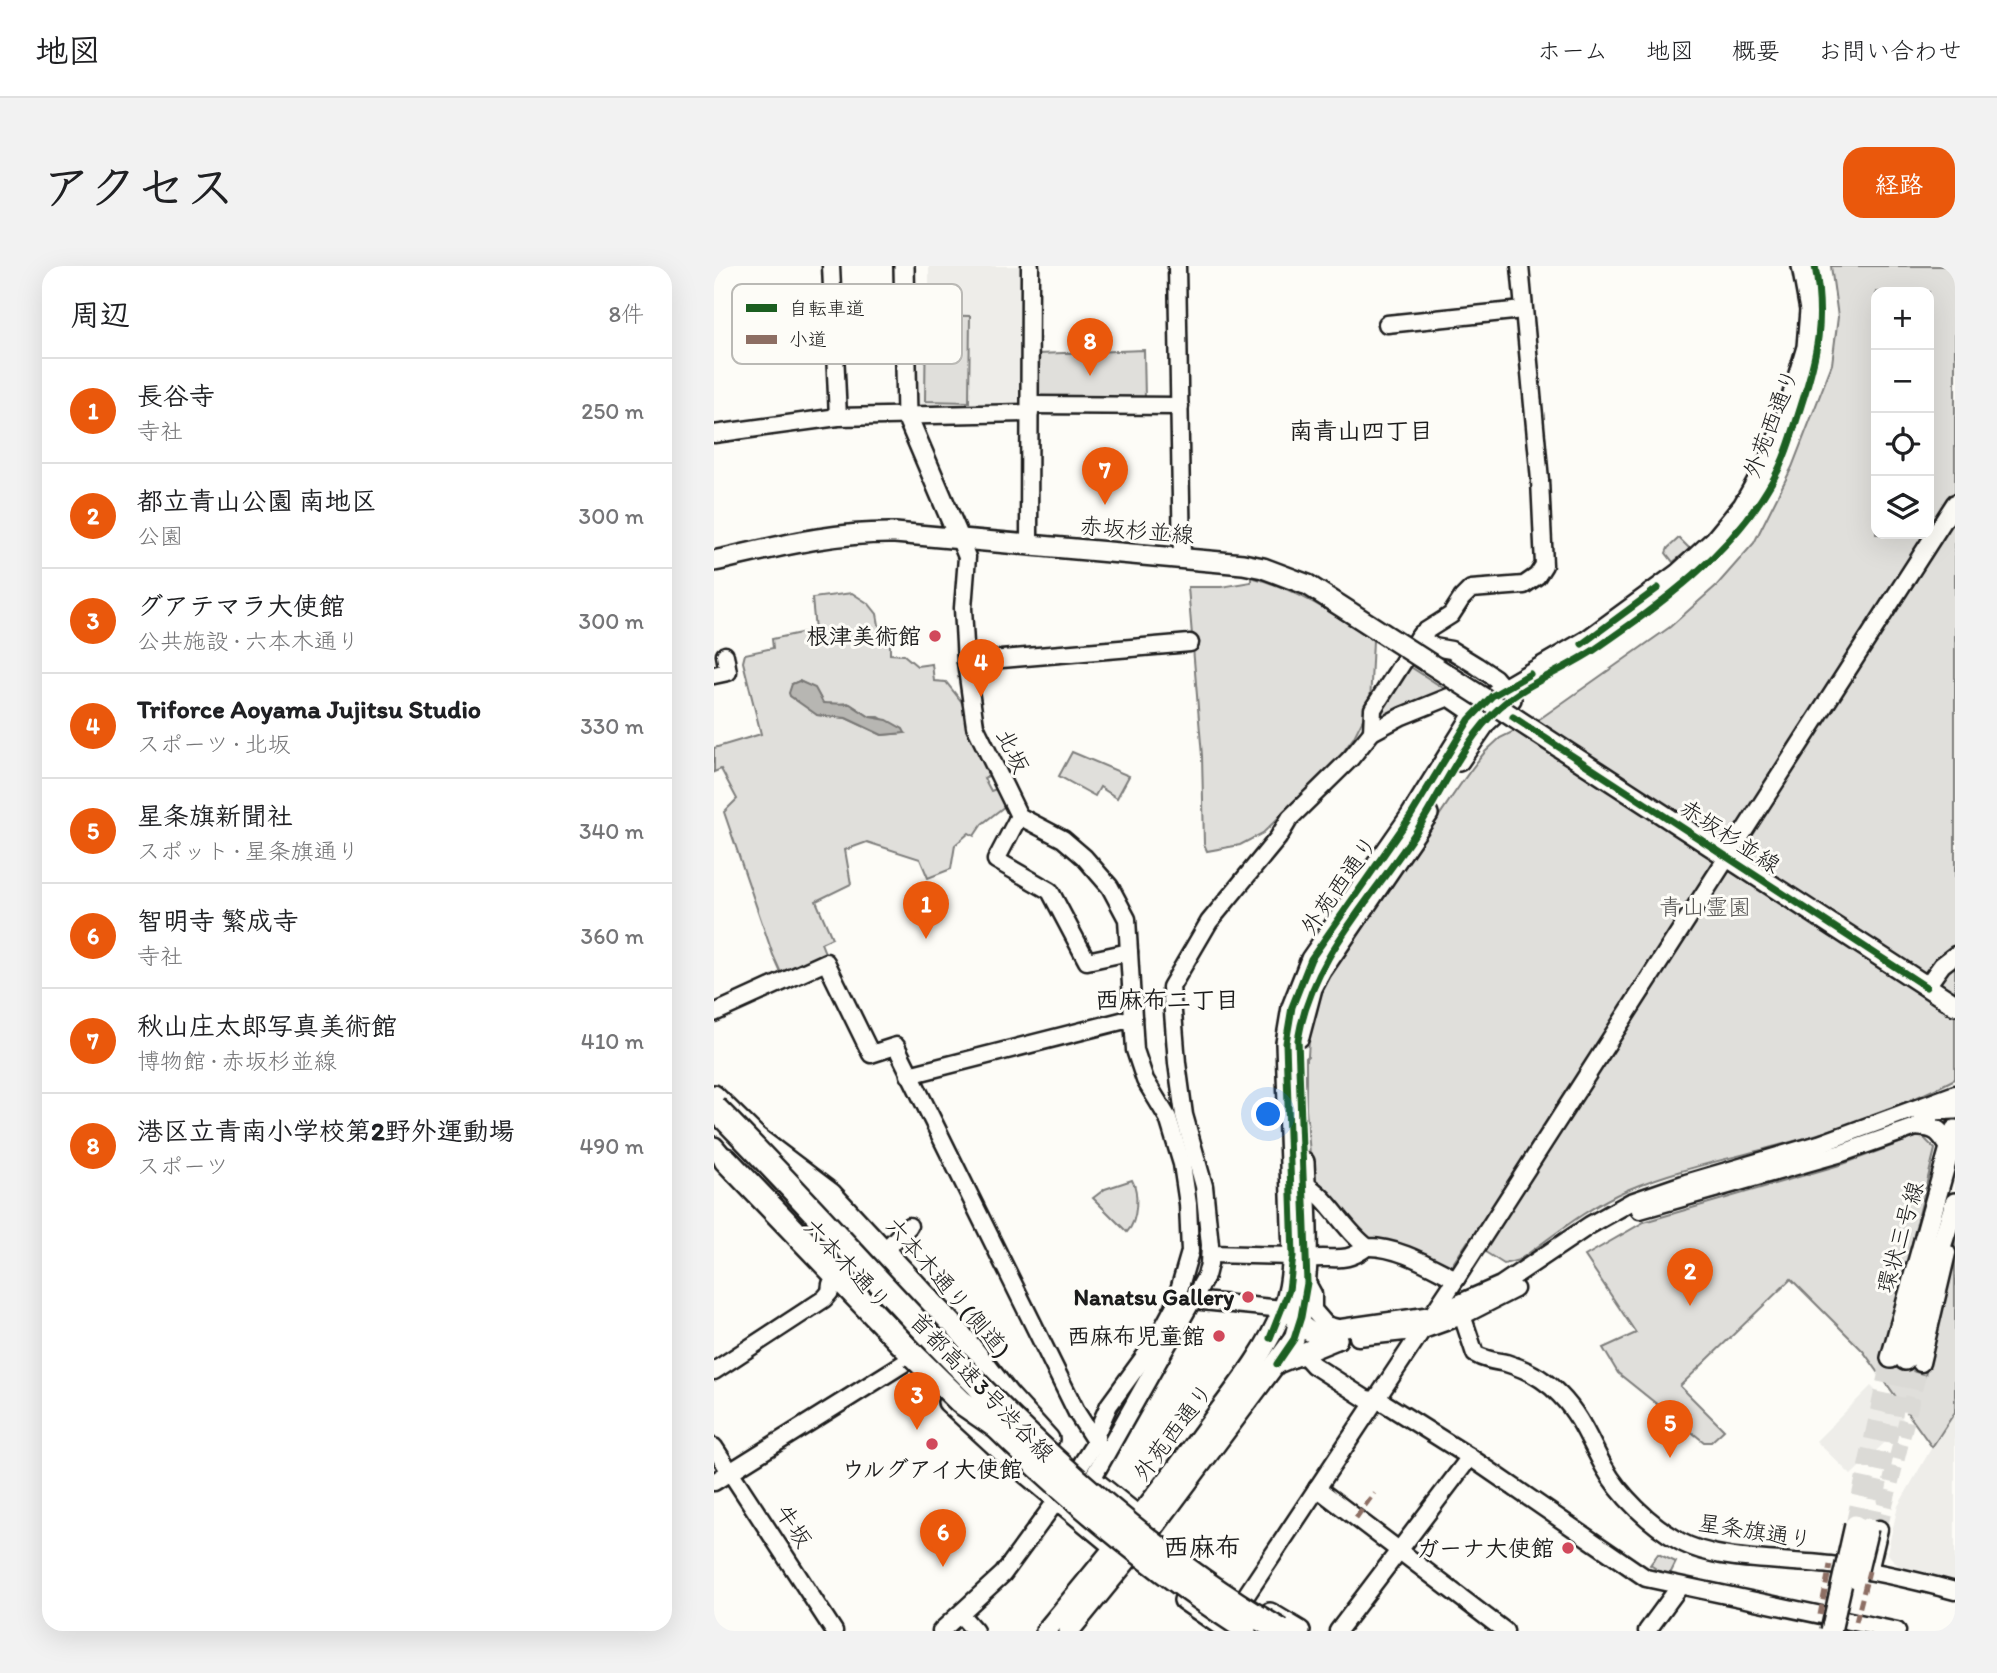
<!DOCTYPE html>
<html lang="ja">
<meta charset="utf-8">
<style>
body{margin:0;font-family:Itim,"Klee One",sans-serif;background:#f2f2f2;color:#202124}
.controls{position:absolute;right:21px;top:21px;display:grid;overflow:hidden;border-radius:14px;box-shadow:0 7px 28px #0002}
.controls button{width:63px;height:63px;display:grid;place-items:center;padding:0;border:0;border-bottom:2px solid #e0e0e0;background:#fff;color:#202124;font:35px sans-serif}
.you{position:absolute;left:555px;top:849px;width:24px;height:24px;margin:-18px;border:5px solid #fff;border-radius:50%;background:#1a73e8;box-shadow:0 0 0 10px #1a73e833}
.badge{display:grid;place-items:center;width:46px;height:46px;border-radius:50%;background:#ea580c;color:#fff;font-size:23px;font-weight:700}
.pin{position:absolute;translate:-50% -58px;filter:drop-shadow(0 2px 4px #0008)}
.pin::after{content:'';position:absolute;top:37px;width:24px;height:21px;background:inherit;clip-path:polygon(0 0,100% 0,50% 100%)}
.list{margin:0;padding:0;list-style:none}
h2{display:flex;justify-content:space-between;align-items:center;height:91px;margin:0;padding:0 28px;font-size:30px}
h2 small{font-size:23px;font-weight:400;color:#757577}
.list li{display:grid;grid-template-columns:46px 1fr auto;gap:21px;align-items:center;box-sizing:border-box;height:105px;padding:0 28px;border-top:2px solid #e0e0e0}
.list b{display:block;font-size:26px;white-space:nowrap}
.list p{margin:0;font-size:23px;white-space:nowrap;color:#757577}
.list em{font-size:23px;font-style:normal;color:#757577}
.icon{flex:none;width:38px;height:38px;fill:none;stroke:currentColor;stroke-width:2;stroke-linecap:round;stroke-linejoin:round}
.map{position:relative;flex:none;width:1241px;height:1365px;overflow:hidden;border-radius:21px}
header{display:flex;align-items:center;gap:42px;box-sizing:border-box;height:98px;padding:0 35px;background:#fff;border-bottom:2px solid #e0e0e0}
header strong{font-size:33px}
nav{display:flex;gap:38px;margin-inline-start:auto;font-size:24px}
.intro{display:flex;align-items:center;justify-content:space-between;box-sizing:border-box;height:168px;padding:0 42px}
h1{margin:0;font-size:49px}
.button{padding:18px 32px;border-radius:21px;background:#ea580c;color:#fff;font-size:24px;font-weight:700}
main{display:flex;gap:42px;padding:0 42px}
aside{flex:1;background:#fff;border-radius:21px;box-shadow:0 7px 28px #0002}
.map>svg:first-child{display:block}
.built{fill:#eeede9}
.green{fill:#e0dfdb;stroke:#7e7e7c;stroke-width:2;fill-rule:evenodd}
.water{fill:#b7b6b2;stroke:#797876;stroke-width:2}
.lines{fill:none;stroke-linecap:round;stroke-linejoin:round}
.minor-tunnel{stroke:#dbdad6;stroke-width:16;stroke-dasharray:16 8;stroke-linecap:butt}
.major-tunnel{stroke:#dbdad6;stroke-width:19;stroke-dasharray:19 10;stroke-linecap:butt}
.minor-casing{stroke:#1c1c1c;stroke-width:21}
.major-casing{stroke:#1c1c1c;stroke-width:24}
.highway-casing{stroke:#1c1c1c;stroke-width:28}
.minor{stroke:#fdfcf7;stroke-width:16}
.major{stroke:#fdfcf7;stroke-width:19}
.highway{stroke:#fdfcf7;stroke-width:23}
.major-bridge-casing{stroke:#1c1c1c;stroke-width:24;stroke-linecap:butt}
.highway-bridge-casing{stroke:#1c1c1c;stroke-width:28;stroke-linecap:butt}
.major-bridge{stroke:#fdfcf7;stroke-width:19}
.highway-bridge{stroke:#fdfcf7;stroke-width:23}
.quiet{stroke:#8d6e63;stroke-width:5;stroke-dasharray:10 5;stroke-linecap:butt}
.cycleway-casing{stroke:#fdfcf7;stroke-width:11}
.cycleway{stroke:#1b5e20;stroke-width:7}
.poi-dot{fill:#d1495b;stroke:#fdfcf7;stroke-width:2.5}
.labels{text-anchor:middle;dominant-baseline:central;stroke-width:6;stroke-linejoin:round;paint-order:stroke}
.street-label{font-size:23px;fill:#1c1c1c;stroke:#fdfcf7}
.poi-label{font-size:23px;font-weight:bold;fill:#1c1c1c;stroke:#fdfcf7;text-anchor:end}
.park-label{font-size:23px;fill:#575655;stroke:#fdfcf7}
.neighbourhood-label{font-size:24px;font-weight:bold;fill:#1c1c1c;stroke:#fdfcf7}
.quarter-label{font-size:26px;font-weight:bold;fill:#1c1c1c;stroke:#fdfcf7}
.key{fill:#fdfcf7;stroke:#bab9b5;stroke-width:2}
.key-label{font-size:19px;fill:#1c1c1c}
</style>
<header>
<strong>地図</strong>
<nav><a>ホーム</a><a>地図</a><a>概要</a><a>お問い合わせ</a></nav>
</header>
<div class="intro"><h1>アクセス</h1><a class="button">経路</a></div>
<main>
<aside>
<h2>周辺<small>8件</small></h2>
<ul class="list">
<li><span class="badge">1</span><div><b>長谷寺</b><p>寺社</p></div><em>250 m</em></li>
<li><span class="badge">2</span><div><b>都立青山公園 南地区</b><p>公園</p></div><em>300 m</em></li>
<li><span class="badge">3</span><div><b>グアテマラ大使館</b><p>公共施設 · 六本木通り</p></div><em>300 m</em></li>
<li><span class="badge">4</span><div><b>Triforce Aoyama Jujitsu Studio</b><p>スポーツ · 北坂</p></div><em>330 m</em></li>
<li><span class="badge">5</span><div><b>星条旗新聞社</b><p>スポット · 星条旗通り</p></div><em>340 m</em></li>
<li><span class="badge">6</span><div><b>智明寺 繁成寺</b><p>寺社</p></div><em>360 m</em></li>
<li><span class="badge">7</span><div><b>秋山庄太郎写真美術館</b><p>博物館 · 赤坂杉並線</p></div><em>410 m</em></li>
<li><span class="badge">8</span><div><b>港区立青南小学校第2野外運動場</b><p>スポーツ</p></div><em>490 m</em></li>
</ul>
</aside>
<div class="map">
<svg width="1241" height="1365" viewBox="0 0 1241 1365">
<rect width="100%" height="100%" fill="#fdfcf7"/>
<filter id="ink" filterUnits="userSpaceOnUse"><feTurbulence type="fractalNoise" baseFrequency=".0143" numOctaves="2"/><feDisplacementMap in="SourceGraphic" scale="14" xChannelSelector="R" yChannelSelector="G"/><feConvolveMatrix kernelMatrix="1 2 1 2 8 2 1 2 1" color-interpolation-filters="sRGB"/></filter>
<g filter="url(#ink)">
<g class="built">
<path d="M215,0h97l-1,142h-107l-1,-99h12z"/>
<path d="M1157,1120l35,36 -55,53 -35,-34z"/>
<path d="M1241,1146v169l-55,-13 -13,-15 11,-47 34,-59z"/>
</g>
<g class="green">
<path d="M1117,0h124v813c-51,27 -118,51 -175,66 -51,14 -104,24 -153,45 -39,17 -74,46 -108,70l-15,4 -36,-23 -18,27 -83,-27 -55,-64 -6,-69v-50l2,-2c2,-82 69,-153 115,-217 21,-29 39,-60 62,-87l15,-14 41,-20 129,-91 47,-42 37,-42 38,-76 40,-103 6,-47zM1162,26h53v242h-53z"/>
<path d="M212,49l44,1 -1,86 -44,-1z"/>
<path d="M430,84l1,49 -109,3 1,-48z"/>
<path d="M965,272l11,11 -17,13 -7,-9 2,-5z"/>
<path d="M537,311c46,12 83,37 122,63l-3,65 -16,32 -16,22 -75,74 -23,12 -33,6 -3,-7 -2,-88 -14,-169h33l30,-5z"/>
<path d="M138,327l17,11 8,10 2,11 11,13v16l14,1 13,11 15,-2 2,17 12,1 15,19 29,74 -6,3 7,13 5,-2 9,17 -23,18 -8,12 -5,-3 -14,12 -4,24 -23,9 -8,-19 -53,-17 -22,8 6,34 -35,17 16,37 -11,5 4,10 -44,20 -8,-18 -49,-143 13,-13 -16,-30 -7,3v-24l47,-14 -18,-72 2,-8 28,-6 -1,-9 43,-9 -3,-32zM85,415l16,8 8,14 9,2 16,-2 22,14h9l26,16 -23,2 -36,-17 -29,-3 -25,-31z"/>
<path d="M692,398l45,29 -74,28 3,-16z"/>
<path d="M358,486l57,24 -12,22 -17,-11 -5,9 -36,-20z"/>
<path d="M1207,869l14,14 -51,210 41,17 30,-140v176l-23,35 -69,-96 -72,-72 -111,107 44,44 -13,12h-7l-86,-69 -15,-25 33,-15 -51,-77 59,-34 199,-58z"/>
<path d="M418,914c7,12 6,41 -5,52l-34,-34 12,-9z"/>
<path d="M944,1288l18,8 -8,16 -18,-2 5,-8 -5,-3z"/>
</g>
<path class="water" d="M85,415l16,7 8,15 27,1 20,13 17,3 16,9 2,4 -23,2 -36,-17 -29,-3 -27,-19 -1,-3 3,-9z"/>
<g class="lines">
<path class="minor-tunnel" d="M1165,1263l42,-166"/>
<g class="major-tunnel">
<path d="M1141,1259l36,-167"/>
<path d="M1154,1262l37,-168"/>
</g>
<defs>
<g id="minor">
<path d="M117,0l7,151"/>
<path d="M463,0l5,293"/>
<path d="M673,58l136,-14"/>
<path d="M317,139l149,1"/>
<path d="M0,168l124,-17 192,-4"/>
<path d="M245,272l8,19 -4,51 3,54 9,64 44,90"/>
<path d="M315,278l1,-278"/>
<path d="M705,371l15,10 17,3 26,16 18,12 15,18"/>
<path d="M252,396l224,-19"/>
<path d="M0,409l14,-3 -3,-17"/>
<path d="M658,466l1,-23 48,-75 30,-19 11,-17 9,-9 53,-4 13,-9 7,-11 -4,-85 -20,-214"/>
<path d="M305,550l44,23 21,18 26,30 17,32 8,131 10,30 23,38 14,46 6,40 2,48 -16,55 -19,35 -46,63 -12,27 -2,11 -16,25"/>
<path d="M305,550l-23,44 54,31 37,70 42,-9"/>
<path d="M1212,721l16,-22 13,-10"/>
<path d="M0,747l112,-51 45,92 25,-8 181,367 20,31"/>
<path d="M195,809l224,-57"/>
<path d="M591,918c25,15 38,45 62,63 30,-1 63,19 89,32"/>
<path d="M926,944l202,-57 88,-31"/>
<path d="M171,984l24,-24"/>
<path d="M496,988l83,2"/>
<path d="M594,993c25,-4 36,6 59,-12"/>
<path d="M593,1017l6,11v16l13,15 11,3"/>
<path d="M478,1034l91,9"/>
<path d="M745,1040l16,48c10,6 20,7 31,9 20,6 39,16 54,32 21,21 30,47 44,72 16,29 46,57 75,74 39,22 107,18 151,24 42,5 84,15 125,26"/>
<path d="M599,1066l119,-17 69,-30 89,-60 41,-23 55,-19 133,-39 136,-50"/>
<path d="M644,1071l65,-7 39,-14 53,-27"/>
<path d="M578,1093l12,-4 9,10 53,34 15,2 89,56 176,121 251,53"/>
<path d="M1207,1097l26,-110"/>
<path d="M0,1105l110,-72 6,-7 1,-8"/>
<path d="M0,1181l120,184"/>
<path d="M378,1213l114,-203 3,-12 1,-19 -6,-59 -20,-71 -7,-52 -6,-76 38,-65 69,-84 12,-20 61,-60 21,-26 30,-16 47,-19 35,24"/>
<path d="M0,1216l192,-120"/>
<path d="M603,1222l188,143"/>
<path d="M1155,1305l10,-42"/>
<path d="M531,1331l211,-318 499,-776"/>
<path d="M246,1348l15,17"/>
<path d="M227,1365l62,-57 54,-74"/>
<path d="M624,1365l132,-174"/>
<path d="M933,1365l33,-45"/>
</g>
<g id="major">
<path d="M190,0l3,150 52,122"/>
<path d="M0,295c63,-14 116,-29 181,-28l348,31 20,4 45,17"/>
<path d="M799,451l442,288"/>
<path d="M745,495l27,-39 25,-23"/>
<path d="M585,771l13,-49 9,-17 107,-157"/>
<path d="M0,829l43,42 74,56 125,134 53,68 40,44"/>
<path d="M1208,848l9,-4 24,-1"/>
<path d="M1205,860c18,0 22,7 32,22"/>
<path d="M0,881l21,25"/>
<path d="M580,1050c10,17 25,20 43,23"/>
<path d="M1177,1092l64,-228"/>
<path d="M1191,1094l50,-157"/>
<path d="M564,1097l59,-24"/>
<path d="M234,1136l76,70 99,82"/>
<path d="M380,1215l56,45"/>
<path d="M470,1334l45,31"/>
<path d="M556,1347l30,18"/>
<path d="M332,1365c57,-69 113,-137 166,-210 26,-35 55,-71 71,-112 7,-17 8,-35 10,-53l-7,-213 6,-36 19,-48 99,-142 66,-106 16,-15 96,-56 90,-66 37,-34 28,-34 27,-47 17,-45 20,-67 3,-37 -8,-44"/>
<path d="M355,1365l84,-103 141,-189c19,-60 13,-115 10,-177"/>
</g>
<g id="highway">
<path d="M65,893l155,163"/>
<path d="M12,894l188,196"/>
</g>
</defs>
<use href="#minor" class="minor-casing"/>
<use href="#major" class="major-casing"/>
<use href="#highway" class="highway-casing"/>
<use href="#minor" class="minor"/>
<use href="#major" class="major"/>
<use href="#highway" class="highway"/>
<defs>
<g id="major-bridge">
<path d="M594,319l205,132"/>
<path d="M275,1156c79,78 164,149 257,209"/>
<path d="M1142,1312l12,-50"/>
<path d="M1117,1365l24,-106"/>
</g>
<g id="highway-bridge">
<path d="M0,841c181,182 342,394 567,524"/>
<path d="M200,1090l47,46 42,29"/>
</g>
</defs>
<use href="#major-bridge" class="major-bridge-casing"/>
<use href="#highway-bridge" class="highway-bridge-casing"/>
<use href="#major-bridge" class="major-bridge"/>
<use href="#highway-bridge" class="highway-bridge"/>
<g class="quiet">
<path d="M642,1252l18,-25"/>
<path d="M1106,1349l10,-50"/>
<path d="M1142,1356l13,-51"/>
</g>
<defs>
<g id="cycleway">
<path d="M868,378l76,-56"/>
<path d="M799,451l413,270"/>
<path d="M556,1072l19,-48 4,-34 -7,-213 6,-36 19,-48 99,-142 59,-97 23,-24 38,-22"/>
<path d="M563,1098l17,-25 7,-22 6,-34 -9,-243c13,-81 73,-140 116,-205 27,-41 49,-95 86,-128 27,-24 64,-37 94,-57 69,-48 138,-96 179,-170 13,-23 20,-49 28,-74 17,-53 24,-85 14,-140"/>
</g>
</defs>
<use href="#cycleway" class="cycleway-casing"/>
<use href="#cycleway" class="cycleway"/>
</g>
</g>
<g class="poi-dot">
<circle cx="221" cy="370" r="7"/>
<circle cx="534" cy="1031" r="7"/>
<circle cx="505" cy="1070" r="7"/>
<circle cx="218" cy="1178" r="7"/>
<circle cx="854" cy="1282" r="7"/>
</g>
<g class="labels">
<g class="street-label">
<text transform="translate(1057 157) rotate(-69)">外苑西通り</text>
<text transform="translate(423 264) rotate(5)">赤坂杉並線</text>
<text transform="translate(299 485) rotate(64)">北坂</text>
<text transform="translate(1016 570) rotate(33)">赤坂杉並線</text>
<text transform="translate(625 619) rotate(-55)">外苑西通り</text>
<text transform="translate(1186 971) rotate(-74)">環状三号線</text>
<text transform="translate(133 998) rotate(47)">六本木通り</text>
<text transform="translate(234 1021) rotate(49)">六本木通り(側道)</text>
<text transform="translate(268 1121) rotate(46)">首都高速3号渋谷線</text>
<text transform="translate(459 1166) rotate(-53)">外苑西通り</text>
<text transform="translate(80 1260) rotate(57)">牛坂</text>
<text transform="translate(1041 1265) rotate(9)">星条旗通り</text>
</g>
<g class="poi-label">
<text x="207" y="370">根津美術館</text>
<text x="520" y="1031">Nanatsu Gallery</text>
<text x="491" y="1070">西麻布児童館</text>
<text x="218" y="1203" text-anchor="middle">ウルグアイ大使館</text>
<text x="840" y="1282">ガーナ大使館</text>
</g>
<g class="park-label">
<text x="991" y="641">青山霊園</text>
</g>
<g class="neighbourhood-label">
<text x="647" y="164">南青山四丁目</text>
<text x="453" y="733">西麻布二丁目</text>
</g>
<g class="quarter-label">
<text x="488" y="1281">西麻布</text>
</g>
</g>
<rect x="18" y="18" width="230" height="80" rx="10" class="key"/>
<rect x="32" y="38" width="31" height="8" fill="#1b5e20"/>
<rect x="32" y="69" width="31" height="9" fill="#8d6e63"/>
<g class="key-label">
<text x="75" y="49">自転車道</text>
<text x="75" y="80">小道</text>
</g>
</svg>
<div class="controls">
<button>+</button>
<button>−</button>
<button><svg class="icon" aria-label="locate" viewBox="0 0 24 24"><circle cx="12" cy="12" r="6"/><path d="M12 2v4M12 18v4M2 12h4M18 12h4"/></svg></button>
<button><svg class="icon" aria-label="layers" viewBox="0 0 24 24"><path d="M12 4l9 5-9 5-9-5zM3 14l9 5 9-5"/></svg></button>
</div>
<div class="you"></div>
<div class="pin badge" style="left:212px;top:673px">1</div>
<div class="pin badge" style="left:976px;top:1040px">2</div>
<div class="pin badge" style="left:203px;top:1164px">3</div>
<div class="pin badge" style="left:267px;top:431px">4</div>
<div class="pin badge" style="left:956px;top:1192px">5</div>
<div class="pin badge" style="left:229px;top:1301px">6</div>
<div class="pin badge" style="left:391px;top:239px">7</div>
<div class="pin badge" style="left:376px;top:110px">8</div>
</div>
</main>
